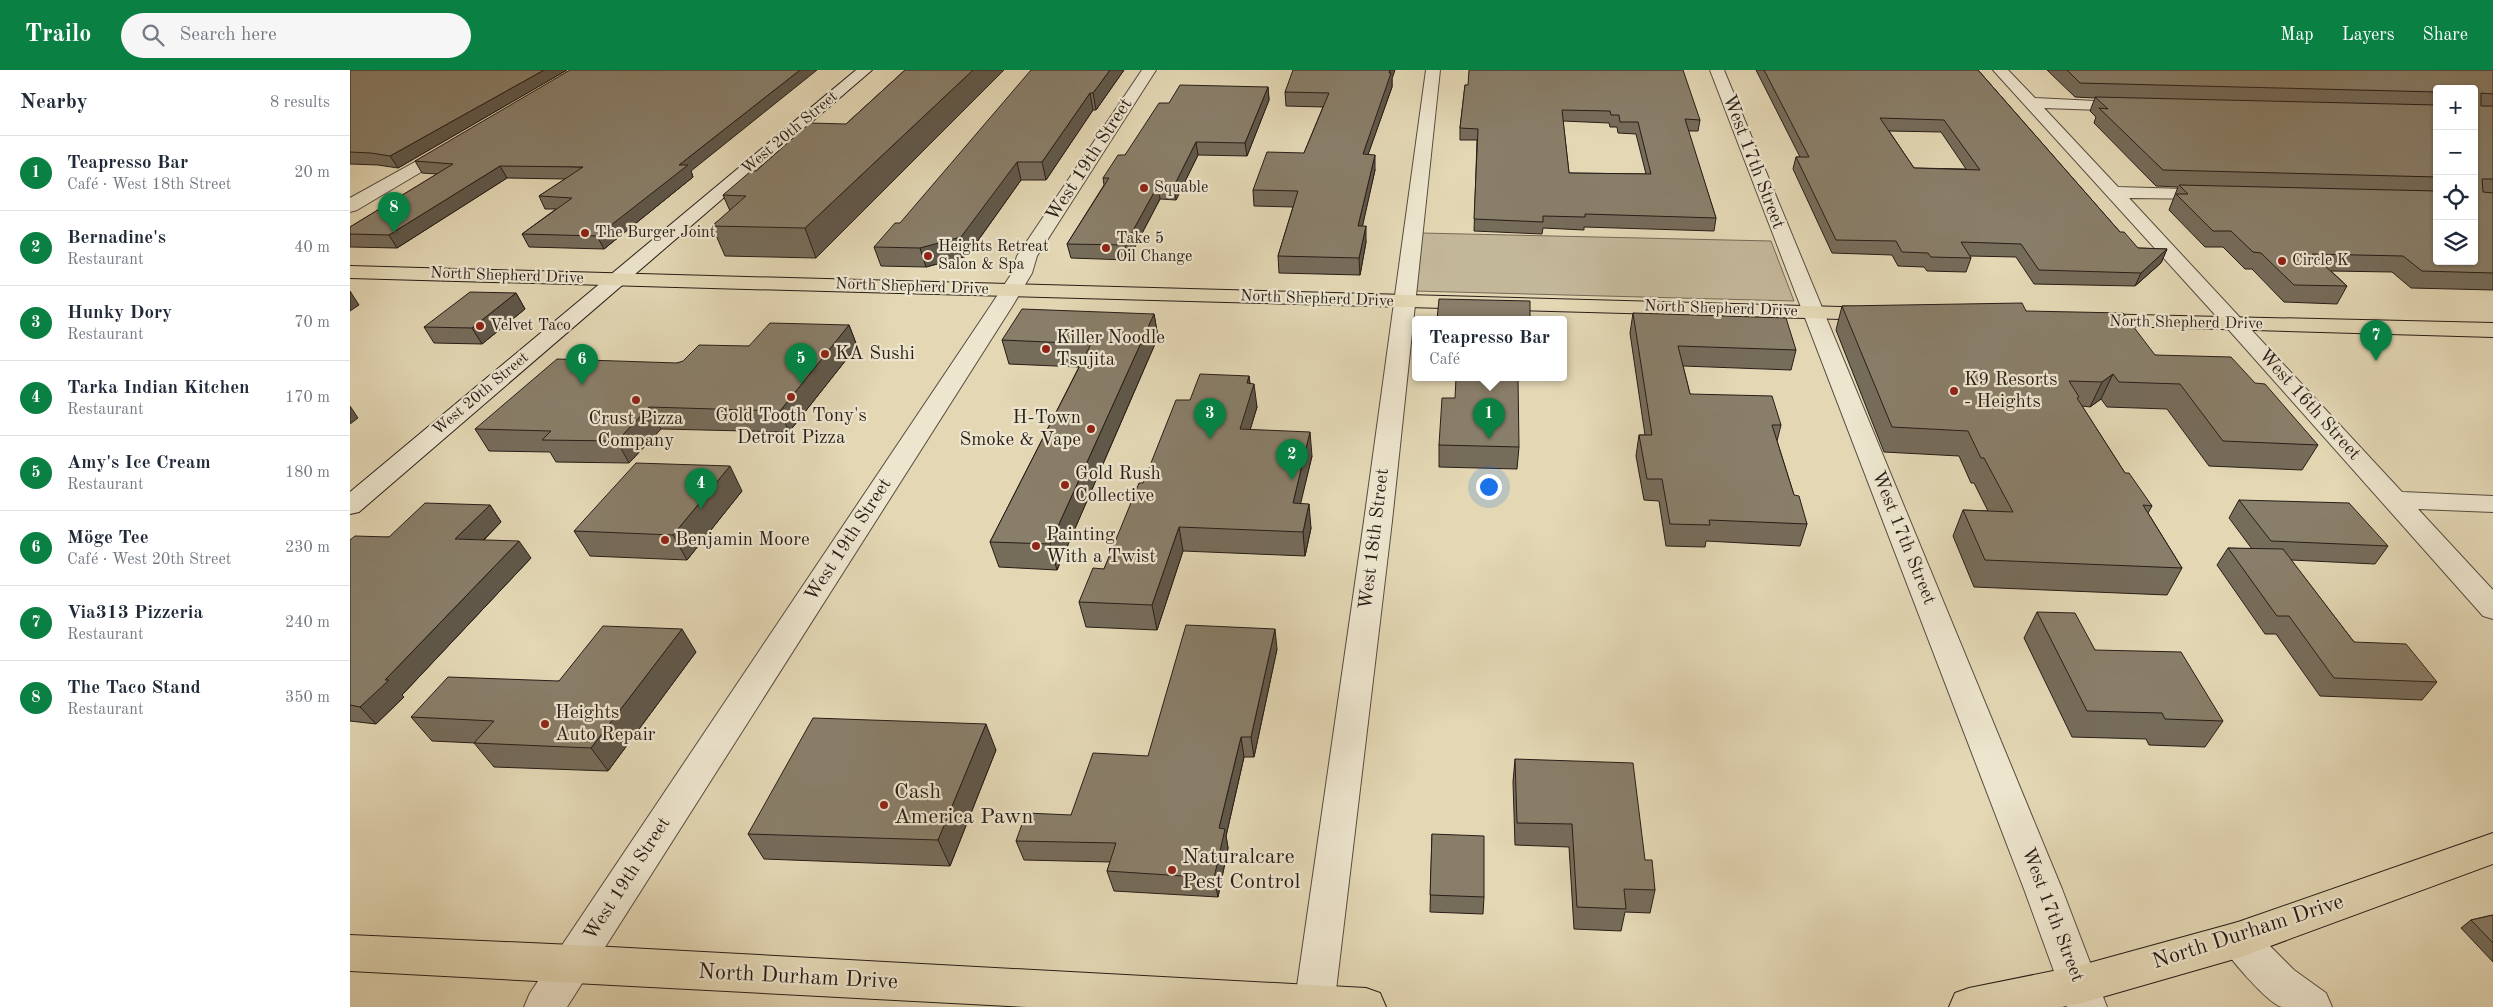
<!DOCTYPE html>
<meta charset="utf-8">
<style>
body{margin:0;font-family:"Old Standard TT",serif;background:#f6f6f7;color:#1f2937}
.controls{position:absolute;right:15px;top:15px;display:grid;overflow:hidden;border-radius:5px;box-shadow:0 1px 4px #0004}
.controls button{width:45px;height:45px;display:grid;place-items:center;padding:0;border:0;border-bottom:1px solid #e0e1e3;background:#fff;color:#1f2937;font:25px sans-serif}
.you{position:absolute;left:1138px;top:416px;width:18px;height:18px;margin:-12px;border:4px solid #fff;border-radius:50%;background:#1a73e8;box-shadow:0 0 0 8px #1a73e833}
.badge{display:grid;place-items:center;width:32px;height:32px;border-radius:50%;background:#0b8043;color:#fff;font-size:16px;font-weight:700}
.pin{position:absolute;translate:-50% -41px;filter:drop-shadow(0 1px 2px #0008)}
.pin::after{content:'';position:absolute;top:26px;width:18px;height:15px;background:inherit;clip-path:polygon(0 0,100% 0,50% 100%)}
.popup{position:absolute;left:1062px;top:246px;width:155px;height:65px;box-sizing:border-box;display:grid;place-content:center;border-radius:5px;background:#fff;filter:drop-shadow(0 1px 4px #0005);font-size:16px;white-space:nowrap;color:#747a83}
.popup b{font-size:19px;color:#1f2937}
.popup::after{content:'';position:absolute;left:50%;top:100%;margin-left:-10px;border:10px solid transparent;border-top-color:#fff}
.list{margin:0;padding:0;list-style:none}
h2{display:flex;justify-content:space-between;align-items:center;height:65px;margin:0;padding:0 20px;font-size:21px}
h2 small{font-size:16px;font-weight:400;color:#747a83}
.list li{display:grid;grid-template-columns:32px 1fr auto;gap:15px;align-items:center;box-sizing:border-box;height:75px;padding:0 20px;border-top:1px solid #e0e1e3}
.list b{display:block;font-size:19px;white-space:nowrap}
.list p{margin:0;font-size:16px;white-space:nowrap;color:#747a83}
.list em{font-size:16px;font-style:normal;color:#747a83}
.icon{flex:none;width:28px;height:28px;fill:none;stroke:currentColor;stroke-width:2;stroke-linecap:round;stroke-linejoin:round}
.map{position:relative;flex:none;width:2143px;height:937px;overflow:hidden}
header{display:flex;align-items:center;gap:30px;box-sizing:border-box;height:70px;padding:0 25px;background:#0b8043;color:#fff}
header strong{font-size:24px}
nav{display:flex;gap:28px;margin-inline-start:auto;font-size:18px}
.search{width:350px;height:45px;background:#f6f6f7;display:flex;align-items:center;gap:12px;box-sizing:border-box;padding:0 18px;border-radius:28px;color:#747a83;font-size:19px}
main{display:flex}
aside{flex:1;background:#fff}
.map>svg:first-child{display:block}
.green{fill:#c3b799;stroke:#766a58}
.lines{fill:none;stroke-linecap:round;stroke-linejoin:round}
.minor-casing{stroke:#574c3e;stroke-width:2}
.tertiary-casing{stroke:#574c3e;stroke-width:2}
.secondary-casing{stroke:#281d17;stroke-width:2}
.primary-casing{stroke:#281d17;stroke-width:2}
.minor{fill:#ede5ce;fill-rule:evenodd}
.tertiary{fill:#ede5ce;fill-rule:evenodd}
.secondary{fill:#ede5ce;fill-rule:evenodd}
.primary{fill:#e3d7b4;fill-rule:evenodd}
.wall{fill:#766c5a;stroke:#281d17;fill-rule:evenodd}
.shaded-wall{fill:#60584a;stroke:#281d17}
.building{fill:#897e69;stroke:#281d17;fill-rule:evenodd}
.poi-dot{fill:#8f2418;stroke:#ede5ce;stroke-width:2}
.labels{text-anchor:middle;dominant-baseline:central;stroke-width:4.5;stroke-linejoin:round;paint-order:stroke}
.far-street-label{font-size:16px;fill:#281d17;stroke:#ede5ce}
.far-poi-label{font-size:16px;fill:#281d17;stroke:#ede5ce;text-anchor:start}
.street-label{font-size:19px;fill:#281d17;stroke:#ede5ce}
.poi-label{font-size:19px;fill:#281d17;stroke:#ede5ce;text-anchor:start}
.near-poi-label{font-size:22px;fill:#281d17;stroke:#ede5ce;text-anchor:start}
.near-street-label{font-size:22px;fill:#281d17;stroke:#ede5ce}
</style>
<header>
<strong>Trailo</strong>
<div class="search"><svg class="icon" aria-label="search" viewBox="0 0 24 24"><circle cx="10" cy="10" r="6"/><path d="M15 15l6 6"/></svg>Search here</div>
<nav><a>Map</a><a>Layers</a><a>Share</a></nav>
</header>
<main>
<aside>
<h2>Nearby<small>8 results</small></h2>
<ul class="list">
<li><span class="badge">1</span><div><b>Teapresso Bar</b><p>Café · West 18th Street</p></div><em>20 m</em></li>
<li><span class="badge">2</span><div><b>Bernadine's</b><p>Restaurant</p></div><em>40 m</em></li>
<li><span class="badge">3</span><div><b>Hunky Dory</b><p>Restaurant</p></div><em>70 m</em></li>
<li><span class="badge">4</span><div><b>Tarka Indian Kitchen</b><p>Restaurant</p></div><em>170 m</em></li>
<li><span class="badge">5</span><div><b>Amy's Ice Cream</b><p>Restaurant</p></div><em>180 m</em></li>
<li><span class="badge">6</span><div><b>Möge Tee</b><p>Café · West 20th Street</p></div><em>230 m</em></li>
<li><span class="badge">7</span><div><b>Via313 Pizzeria</b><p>Restaurant</p></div><em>240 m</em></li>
<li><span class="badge">8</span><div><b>The Taco Stand</b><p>Restaurant</p></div><em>350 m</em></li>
</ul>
</aside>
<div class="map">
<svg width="2143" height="937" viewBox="0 0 2143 937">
<rect width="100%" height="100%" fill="#e3d7b4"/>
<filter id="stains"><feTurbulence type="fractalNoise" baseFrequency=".004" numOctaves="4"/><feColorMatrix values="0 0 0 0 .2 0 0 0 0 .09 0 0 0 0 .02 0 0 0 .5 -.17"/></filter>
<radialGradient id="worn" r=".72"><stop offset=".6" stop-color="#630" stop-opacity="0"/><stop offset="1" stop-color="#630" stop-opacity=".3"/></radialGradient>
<path class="green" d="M1071,163l350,8 23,60 -380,-10z"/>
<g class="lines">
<defs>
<g id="minor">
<path d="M1076,0h14l-48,451 -58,486h-40l70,-486z"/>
<path d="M1360,0h14l338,819 45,118h-40l-43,-118z"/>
<path d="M1643,0h15l27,28 101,5 2,3 -8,5 -86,-3 74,79 101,3 3,4 -3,4 -6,1 -84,-1 273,294 91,4v16l-75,-3 75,81v29l-10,-3 -255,-287z"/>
<path d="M99,73l6,1 2,4 -2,4 -98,58 -7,2v-14z"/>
<path d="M1888,852l14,6 42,42 32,23 6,14c-16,0 -35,0 -50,0 -14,-3 -57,-53 -63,-67l5,-12z"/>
</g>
<path id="tertiary" d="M792,0h14l-119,186 -5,17 -19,32 -446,702h-43l6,-14 461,-688 21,-32 5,-17z"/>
<path id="secondary" d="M506,0h16l-513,442 -9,2v-22z"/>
<g id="primary">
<path d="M0,196l1527,42 8,1 3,5 -3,5 -8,1 -1527,-42z"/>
<path d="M1742,244l401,9v14l-409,-12 -3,-5 3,-5z"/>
<path d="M2143,763v31l-255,94 -160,46 -16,3h-113l6,-14 14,-5 109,-22 160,-44z"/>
<path d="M0,865l223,10 793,43 14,5 6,14h-359l-677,-36z"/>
</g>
</defs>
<use href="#minor" class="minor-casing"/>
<use href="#tertiary" class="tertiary-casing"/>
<use href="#secondary" class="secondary-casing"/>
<use href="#primary" class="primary-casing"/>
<use href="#minor" class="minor"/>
<use href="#tertiary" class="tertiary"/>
<use href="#secondary" class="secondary"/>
<use href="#primary" class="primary"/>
</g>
<g class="wall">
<path d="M0,0h217l-169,98 -20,-3 -28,-1z"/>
<path d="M555,0h99l-188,188 -91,-2 -13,-30 18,-15 -7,-16 33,-24 90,-47z"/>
<path d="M774,0l-28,40h-3l-47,70h-25l-54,76 -41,11 -45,-1 -7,-19 26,-24z"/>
<path d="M1406,0h222l142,162 18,16 29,1 -6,14 -26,23 -101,-2 -18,-27 -46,-1 1,2 -5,14 -39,-1 -3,-4 -26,-1 -6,-11 -60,-2 -39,-84 3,-12h4zM1539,61l52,1 25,37 -52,-1z"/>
<path d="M1697,0h446v220l-82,-2 -19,-16 -61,-1 16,15 -10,18 -53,-2 -32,-33h-7l-22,-22h-18l-36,-37 9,-23 -22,-1 -62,-63 2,-6 -6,-6 5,-13 -20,-1zM2087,19h37l-37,172z"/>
<path d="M1042,9v8l-24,67 7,16 -13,56 4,16 -6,33 -81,-2 -1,-17 15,-49 -39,-1 -1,-16 51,-37 19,-46 -37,-1 -1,-14z"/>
<path d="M1115,15l235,35 -2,11h-10l28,87 -2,13 -130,-4v3l-41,-2 -1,6 -68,-3 3,-91h-17v-12zM1213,51l46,2 1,4h7l1,6 18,1 10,40 -77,-1z"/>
<path d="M918,17l1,13 -22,56 -49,-1 -22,45 -16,-1 -32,61 -57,-2 -4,-14 37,-59 -1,-7 22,-23 44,-52z"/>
<path d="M65,91l276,10 2,6 -89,72 -75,-2 -7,-13 34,-25h-11l-6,-13 26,-17 -58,-1 -110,70 -47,-1v-20l87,-53 -15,-1z"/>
<path d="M166,223l9,16 -43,35 -48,-1 -10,-16z"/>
<path d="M1492,236l184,5 129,44 100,28 63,62 -16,25 -93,-4 -42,-57 -60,-2 -6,-8 -11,8 -8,-1 43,67 27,33 -4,7 34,55 -15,27 -193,-8 -21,-51 10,-26 25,1 -14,-28h-3l-12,-27 -75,-4 -48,-122z"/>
<path d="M1283,243l163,37 -5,20 -108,-4 7,28 91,31 -4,16 17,54 13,29 -7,22 -94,-5 -1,6 -39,-1 -7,-45 -15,-1 -8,-44 3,-21h6l-15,-102z"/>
<path d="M804,244l4,23 -101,233 -58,-3 -9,-25 89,-175 -70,-3 -7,-24z"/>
<path d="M499,255l8,21 -68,86 -128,-3 -32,34 -73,-1 -6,-10 -61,-1 -14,-22 202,-66 72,-17z"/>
<path d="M899,306l1,8 7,23 -7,23 62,26 -12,47 11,25 -6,28 -122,-5 -26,79 -71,-3 -7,-25 25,-33 39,-86 47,-83z"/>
<path d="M1105,328l64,49 -2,22 -78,-2v-22z"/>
<path d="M392,421l-55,69 -97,-4 -16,-25z"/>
<path d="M1889,430l149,46 -13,18 -84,-4 63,82 83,40 -15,18 -102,-4 -44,-62h-11l-48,-69 11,-17 24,1 -23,-31z"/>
<path d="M140,435l11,17 -17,18 47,18 -129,137 2,2 -28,27 -26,-3v-181l39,-3z"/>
<path d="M1687,542l58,38 128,71 -18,26 -56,-2 -3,-6 -74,-2 -48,-99z"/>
<path d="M927,579l-23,108h-10l-18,79 2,12 -10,49 -104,-6 -7,-20 3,-9 -86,-2 -8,-19 55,-26 77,-59z"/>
<path d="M346,582l-88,119 -114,-4 -20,-24h1l-43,-2 -21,-24 148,-36z"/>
<path d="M646,680l-46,116 -186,-7 -16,-25z"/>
<path d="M1165,689l130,101 10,30 -5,23 -25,-1 -4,19 -47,-2 -5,-82 -54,-2 -2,-63z"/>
<path d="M1082,764l52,63 -1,17 -53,-2z"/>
<path d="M2143,845v47l-32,-34 10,-8z"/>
</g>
<g class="shaded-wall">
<path d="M194,0h23l-169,98 -8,-12z"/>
<path d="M450,0h17l-126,101 2,6 -89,72 -7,-13 82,-71z"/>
<path d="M623,0h31l-188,188 -11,-30z"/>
<path d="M760,0h14l-28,40 -3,-17z"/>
<path d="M1040,0h5l-3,9v8l-29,82v-15z"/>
<path d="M918,17l1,13 -22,56 -2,-13z"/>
<path d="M740,23l3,17 -47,70 -4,-18z"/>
<path d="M846,72l2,13 -22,45 -2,-14z"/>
<path d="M1025,85v15l-16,72 -1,-16z"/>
<path d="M667,92l4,18 -54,76 -41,11 -6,-19z"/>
<path d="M150,96l7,12 -110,70 -8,-13z"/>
<path d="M808,115l2,14 -32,61 -3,-15z"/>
<path d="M1016,156v16l-6,33 -1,-17z"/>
<path d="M1817,179l-6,14 -26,23 6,-13z"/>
<path d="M0,221l9,14 -9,6z"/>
<path d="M166,223l9,16 -43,35 -10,-16z"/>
<path d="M804,244l4,23 -101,233 -7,-26z"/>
<path d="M499,255l8,21 -68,86 -9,-21z"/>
<path d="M1763,304l-12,25 -11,8 12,-25z"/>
<path d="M899,306l2,17 3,-9 3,23 -14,46 -3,-24 7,-46z"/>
<path d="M0,336l8,12 -8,6z"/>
<path d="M299,337l12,22 -32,34 -12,-22z"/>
<path d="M960,362l2,24 -17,71 -2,-24z"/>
<path d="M380,396l12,25 -55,69 -14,-25z"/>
<path d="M959,434l2,24 -6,28 -2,-24z"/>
<path d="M140,435l11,17 -34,34 -12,-17z"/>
<path d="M829,457l4,24 -26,79 -5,-25z"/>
<path d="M169,471l12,17 -129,137 2,2 -28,27 -16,-17 25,-27z"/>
<path d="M332,559l14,23 -88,119 -17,-23z"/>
<path d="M925,559l2,20 -23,108 -3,-20z"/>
<path d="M636,654l10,26 -46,116 -12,-26z"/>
<path d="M891,667l3,20 -18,79 2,12 -10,49 -4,-19 5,-50z"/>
</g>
<g class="building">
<path d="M0,0h194l-154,86 -19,-3 -21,-1z"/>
<path d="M220,0h230l-121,95h9l-91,71 -75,-2 50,-36 -33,-2 44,-29 -83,-1 -111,69 -39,-1v-7l103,-63 -38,-3z"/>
<path d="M555,0h68l-168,158 -93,-2 34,-30 -23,-1 28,-24h5l54,-48 36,1z"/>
<path d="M681,0h79l-17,23h-3l-48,69h-25l-56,75 -41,11 -46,-1 21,-24h5z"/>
<path d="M943,0h97l-1,3h2l-28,81 12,1 -17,71h8l-7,32 -81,-2 20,-65 -45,-1 14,-38 37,1 25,-60 -44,-1z"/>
<path d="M1119,0h214l17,50 -15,-1 31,99 -131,-4v3l-42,-1v6l-69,-3 4,-90 -18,-1 5,-43h3zM1212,40l48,1 1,4h8l1,7h18l13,52 -82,-1z"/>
<path d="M1414,0h214l142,162h4l14,16 29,1 -26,24 -102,-3 -18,-26 -60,-2 10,16 -40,-1 -3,-4 -26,-1 -6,-11 -60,-1 -40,-83h13zM1530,48l64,2 36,50 -66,-2z"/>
<path d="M1717,0h426v24l-12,-1v13h12v73h-11l1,13 10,1v80l-71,-2 -19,-15 -91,-2 35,32 -53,-1 -33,-32 -8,-1 -22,-21h-18l-37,-37h12l-9,-9 258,6v70h37v-172h-37v3l-357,-9z"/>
<path d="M830,15l88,2 -23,56 -49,-1 -22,44 -16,-1 -33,60 -58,-1 42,-66h-6l15,-23h7l34,-52h10z"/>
<path d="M1745,27l342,8v72l-274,-7 -64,-62 9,1z"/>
<path d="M120,222l46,1 -44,35 -48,-1z"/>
<path d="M1089,229l91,2v19h-93z"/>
<path d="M1672,233l4,8 97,2 32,42 76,2 24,26 10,1 53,61 -95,-4 -43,-57 -61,-2 -6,-8 -11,8 -33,-1 10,16 -2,1 48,75h4l23,33 -9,-1 39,63 -197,-8 -22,-50 50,2 -29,-54h-3l-13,-27 -76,-4 -50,-121z"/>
<path d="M672,239l132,5 -104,230 -60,-2 101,-198 -89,-4z"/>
<path d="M1283,243l153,5 10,32 -118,-4 12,48 82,2 9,29h-9l22,70 5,1 8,28 -98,-4 1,5 -40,-1 -8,-45h-15l-8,-44h13z"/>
<path d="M420,253l79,2 -69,86 -131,-4 -32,34 -75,-1 9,-9 -76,-2 82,-70 120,4 6,-2 16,-16 50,1z"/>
<path d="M850,304l49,2 -2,7 7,1 -14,45 70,3 -17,71 16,1 -6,28 -124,-5 -27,78 -73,-3 14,-34 11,1 35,-86h4l33,-83h14z"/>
<path d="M1106,308h62l1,69 -80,-2 3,-47h13z"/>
<path d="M286,393l94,3 -57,69 -99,-4z"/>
<path d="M1889,430l110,3 39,43 -117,-5z"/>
<path d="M75,433l65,2 -35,34 64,2 -134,139h4l-29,27 -10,-2v-165l5,-4 34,1z"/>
<path d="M1878,478l55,1 71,93 52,2 31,38 -103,-4 -45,-62h-12z"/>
<path d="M1687,542l38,1 20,37 86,2 42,69 -58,-2 -3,-6 -75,-2z"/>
<path d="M836,555l89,4 -24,108h-10l-22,91 6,1 -11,49 -107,-7 9,-28 -100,-2 10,-28 45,2 22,-62 55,3z"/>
<path d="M253,556l79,3 -91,119 -117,-5 20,-22 -83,-4 37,-40 111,4z"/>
<path d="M463,648l173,6 -48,116 -190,-6z"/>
<path d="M1165,689l118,4 12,97h7l3,30 -31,-1 2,20 -49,-2 -5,-83 -55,-1z"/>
<path d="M1082,764l52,2v61l-54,-2z"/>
<path d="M2143,845v28l-22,-23z"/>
</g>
<g class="poi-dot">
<circle cx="794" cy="118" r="5"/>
<circle cx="235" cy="163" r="5"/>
<circle cx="756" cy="178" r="5"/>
<circle cx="578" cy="186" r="5"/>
<circle cx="1932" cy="191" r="5"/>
<circle cx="130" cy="256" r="5"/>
<circle cx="696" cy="279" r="5"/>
<circle cx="475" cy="284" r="5"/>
<circle cx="1604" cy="321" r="5"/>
<circle cx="441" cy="327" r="5"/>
<circle cx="286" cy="330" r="5"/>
<circle cx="741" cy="359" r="5"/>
<circle cx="715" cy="415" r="5"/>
<circle cx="315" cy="470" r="5"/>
<circle cx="686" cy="476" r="5"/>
<circle cx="195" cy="654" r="5"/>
<circle cx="534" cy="735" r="5"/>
<circle cx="822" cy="800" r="5"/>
</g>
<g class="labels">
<g class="far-street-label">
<text transform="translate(440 63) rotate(-40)">West 20th Street</text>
<text transform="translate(157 206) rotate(2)">North Shepherd Drive</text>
<text transform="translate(562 217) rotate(2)">North Shepherd Drive</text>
<text transform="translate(967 229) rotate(2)">North Shepherd Drive</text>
<text transform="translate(1371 239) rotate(2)">North Shepherd Drive</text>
<text transform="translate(1836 253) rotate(1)">North Shepherd Drive</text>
<text transform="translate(131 324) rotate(-40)">West 20th Street</text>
</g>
<g class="far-poi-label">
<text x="804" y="118">Squable</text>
<text x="245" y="163">The Burger Joint</text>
<text x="766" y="169">Take 5<tspan x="766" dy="18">Oil Change</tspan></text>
<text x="588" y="177">Heights Retreat<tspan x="588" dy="18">Salon &amp; Spa</tspan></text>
<text x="1942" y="191">Circle K</text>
<text x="140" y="256">Velvet Taco</text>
</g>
<g class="street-label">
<text transform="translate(740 90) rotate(-57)">West 19th Street</text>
<text transform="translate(1403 92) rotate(69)">West 17th Street</text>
<text transform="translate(1959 335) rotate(48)">West 16th Street</text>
<text transform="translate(1553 468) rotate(68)">West 17th Street</text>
<text transform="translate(1025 469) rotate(-83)">West 18th Street</text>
<text transform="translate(499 470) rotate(-57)">West 19th Street</text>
<text transform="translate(278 809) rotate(-57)">West 19th Street</text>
<text transform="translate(1702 845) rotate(69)">West 17th Street</text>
</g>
<g class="poi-label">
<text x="706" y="268">Killer Noodle<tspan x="706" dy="22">Tsujita</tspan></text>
<text x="485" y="284">KA Sushi</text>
<text x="1614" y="310">K9 Resorts<tspan x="1614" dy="22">- Heights</tspan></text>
<text x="441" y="346" text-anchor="middle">Gold Tooth Tony's<tspan x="441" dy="22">Detroit Pizza</tspan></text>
<text x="731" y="348" text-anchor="end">H-Town<tspan x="731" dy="22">Smoke &amp; Vape</tspan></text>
<text x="286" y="349" text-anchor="middle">Crust Pizza<tspan x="286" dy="22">Company</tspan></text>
<text x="725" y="404">Gold Rush<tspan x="725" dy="22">Collective</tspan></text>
<text x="696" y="465">Painting<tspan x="696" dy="22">With a Twist</tspan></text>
<text x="325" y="470">Benjamin Moore</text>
<text x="205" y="643">Heights<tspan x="205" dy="22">Auto Repair</tspan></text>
</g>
<g class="near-poi-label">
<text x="544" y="722">Cash<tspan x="544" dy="25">America Pawn</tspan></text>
<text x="832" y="787">Naturalcare<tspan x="832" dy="25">Pest Control</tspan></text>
</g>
<g class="near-street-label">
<text transform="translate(1898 862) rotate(-18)">North Durham Drive</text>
<text transform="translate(448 907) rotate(3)">North Durham Drive</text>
</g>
</g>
<rect width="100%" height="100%" filter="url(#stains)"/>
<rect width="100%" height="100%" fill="url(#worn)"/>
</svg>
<div class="controls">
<button>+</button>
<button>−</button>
<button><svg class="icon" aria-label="locate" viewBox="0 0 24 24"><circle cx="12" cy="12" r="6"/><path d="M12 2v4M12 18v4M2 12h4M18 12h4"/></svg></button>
<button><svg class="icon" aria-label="layers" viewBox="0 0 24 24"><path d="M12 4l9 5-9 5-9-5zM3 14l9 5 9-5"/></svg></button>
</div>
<div class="you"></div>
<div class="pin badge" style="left:1139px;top:369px">1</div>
<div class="popup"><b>Teapresso Bar</b>Café</div>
<div class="pin badge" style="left:942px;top:410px">2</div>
<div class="pin badge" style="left:860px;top:369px">3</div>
<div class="pin badge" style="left:351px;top:439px">4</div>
<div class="pin badge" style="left:451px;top:314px">5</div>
<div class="pin badge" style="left:232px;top:315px">6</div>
<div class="pin badge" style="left:2026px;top:291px">7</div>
<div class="pin badge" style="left:44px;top:163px">8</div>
</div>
</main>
